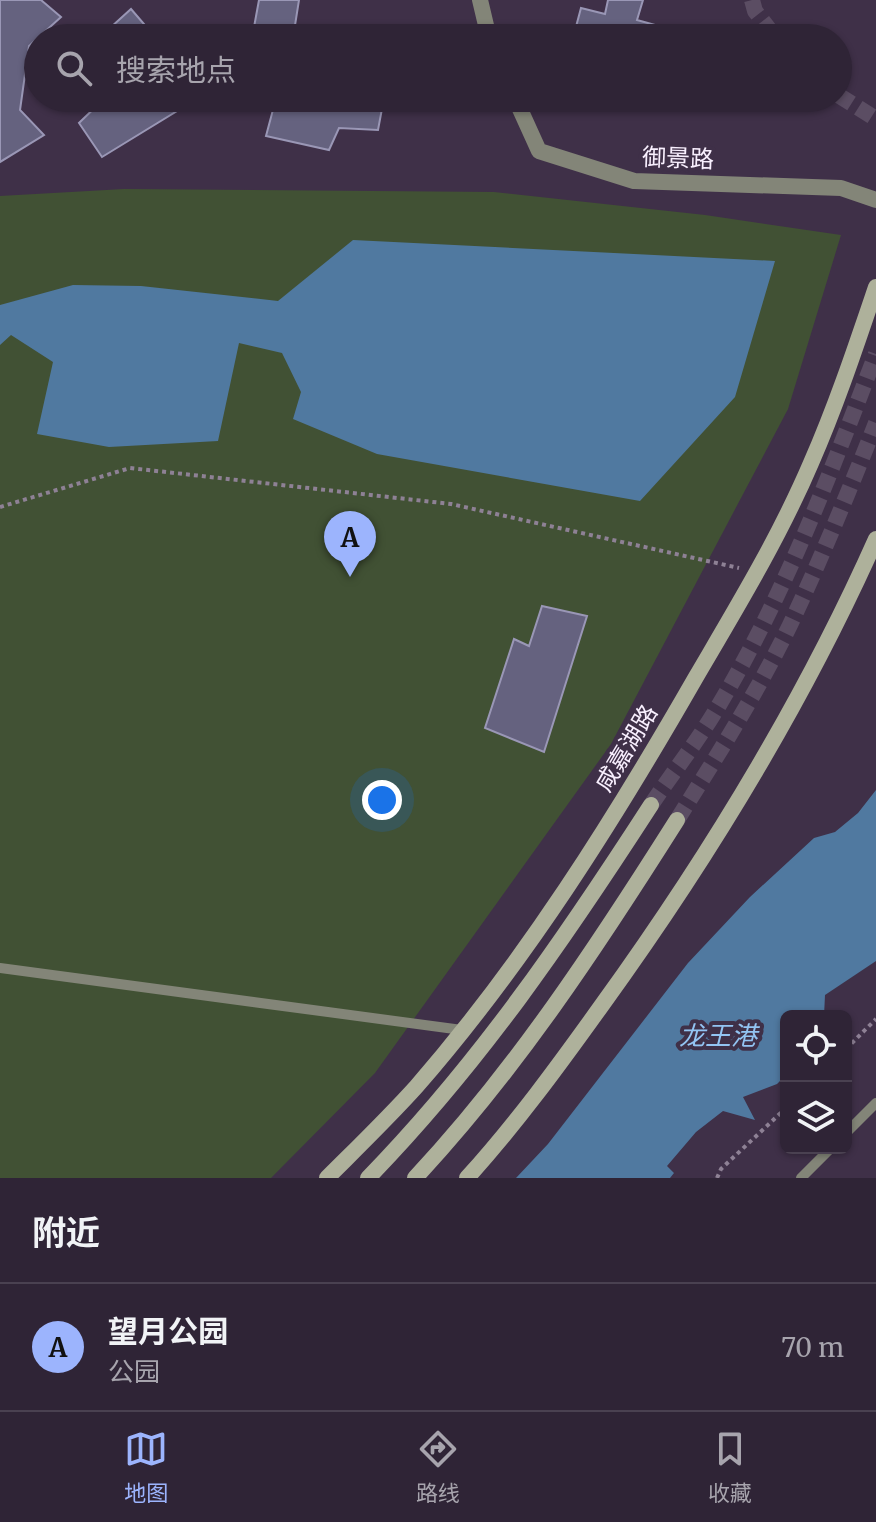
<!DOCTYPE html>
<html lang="zh">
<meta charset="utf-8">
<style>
body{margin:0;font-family:Merriweather,"Noto Sans SC",serif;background:#3b3042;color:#f1f3f6}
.controls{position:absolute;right:24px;bottom:24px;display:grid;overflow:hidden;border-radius:12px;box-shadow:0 2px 6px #0004}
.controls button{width:72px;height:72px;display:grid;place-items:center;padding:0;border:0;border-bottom:2px solid #4a4151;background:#2f2436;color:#f1f3f6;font:40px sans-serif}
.you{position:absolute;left:382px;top:800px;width:28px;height:28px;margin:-20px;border:6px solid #fff;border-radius:50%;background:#1a73e8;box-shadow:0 0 0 12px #1a73e833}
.badge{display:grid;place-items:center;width:52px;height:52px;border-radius:50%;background:#9cb4fd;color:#111;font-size:26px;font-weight:700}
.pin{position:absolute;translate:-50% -66px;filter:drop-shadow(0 2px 4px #0008)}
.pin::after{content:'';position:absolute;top:42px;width:28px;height:24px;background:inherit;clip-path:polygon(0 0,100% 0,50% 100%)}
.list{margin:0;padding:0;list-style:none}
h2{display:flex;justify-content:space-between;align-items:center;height:104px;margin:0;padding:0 32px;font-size:34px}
h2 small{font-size:26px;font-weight:400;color:#a7a4ad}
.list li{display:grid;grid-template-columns:52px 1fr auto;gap:24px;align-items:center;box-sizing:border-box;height:128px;padding:0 32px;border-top:2px solid #4a4151}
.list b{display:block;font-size:30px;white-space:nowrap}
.list p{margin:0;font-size:26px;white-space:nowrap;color:#a7a4ad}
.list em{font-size:26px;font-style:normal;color:#a7a4ad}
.icon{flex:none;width:44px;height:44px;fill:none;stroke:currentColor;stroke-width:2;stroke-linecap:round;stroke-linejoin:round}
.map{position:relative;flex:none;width:876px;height:1178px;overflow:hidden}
.search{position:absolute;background:#2f2436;box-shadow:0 2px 6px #0004;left:24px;right:24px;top:24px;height:88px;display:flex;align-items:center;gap:20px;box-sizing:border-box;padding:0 28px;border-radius:44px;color:#a7a4ad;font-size:30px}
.sheet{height:232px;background:#2f2436}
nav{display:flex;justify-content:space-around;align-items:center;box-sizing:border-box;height:112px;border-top:2px solid #4a4151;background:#2f2436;font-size:22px;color:#a7a4ad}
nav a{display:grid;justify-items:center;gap:4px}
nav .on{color:#9cb4fd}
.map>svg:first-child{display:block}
.green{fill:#415134}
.water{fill:#5079a0}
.building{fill:#65627f;stroke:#9a97b6;stroke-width:2}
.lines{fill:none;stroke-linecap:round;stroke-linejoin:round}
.secondary-tunnel{stroke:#5b4d63;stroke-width:16;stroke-dasharray:16 8;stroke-linecap:butt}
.path{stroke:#8e8195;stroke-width:4;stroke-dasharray:4 4;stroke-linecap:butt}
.service{stroke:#838578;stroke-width:10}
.minor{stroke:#838578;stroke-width:16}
.secondary{stroke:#aeb19b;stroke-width:16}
.labels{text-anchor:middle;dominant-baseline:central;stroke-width:8;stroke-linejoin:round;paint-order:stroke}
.street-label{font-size:24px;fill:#f8effe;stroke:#3f3048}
.water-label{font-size:26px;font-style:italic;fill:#93c4f3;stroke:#3f3048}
</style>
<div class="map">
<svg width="876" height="1178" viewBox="0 0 876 1178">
<rect width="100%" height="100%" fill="#3f3048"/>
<path class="green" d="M124,189l370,3 211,23 136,20 -53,174 -177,335 -236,329 -104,105h-271v-982z"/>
<g class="water">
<path d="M353,240l422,21 -40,136 -95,104 -263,-47 -84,-35 8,-27 -19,-39 -43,-10 -21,98 -109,6 -72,-13 16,-72 -42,-27 -11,10v-40l73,-20 68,1 137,15z"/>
<path d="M876,790v171l-51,34 -1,21h-38v59l-9,9 -34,13 12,23 -32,-9 -27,21 -29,34 7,7 -4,5h-154l32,-34 140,-181 62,-66 64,-59 21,-6 23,-19z"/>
</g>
<g class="building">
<path d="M0,0h41l20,17 -32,29 -9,64 24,25 -44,27z"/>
<path d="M259,0h40l-6,38h-41z"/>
<path d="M608,0h35l-6,20 18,5 -3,13h-79l8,-30 24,6z"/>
<path d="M131,9l25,29h-57z"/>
<path d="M105,98h61l11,13 -75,46 -23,-34z"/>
<path d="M248,98h136l-6,32 -39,-2 -10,22 -63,-14 8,-30z"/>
<path d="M542,606l45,10 -43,136 -59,-24 29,-89 15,7z"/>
</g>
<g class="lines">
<g class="secondary-tunnel">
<path d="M752,0l3,11 21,27"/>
<path d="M838,95l38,24"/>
<path d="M651,805c20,-30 43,-59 62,-90 69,-113 116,-238 163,-361"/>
<path d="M677,820c40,-64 80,-127 113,-195 31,-66 59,-134 86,-202"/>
</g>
<g class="path">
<path d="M0,507l130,-39 321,36 288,64"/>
<path d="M846,1049l30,-30"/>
<path d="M717,1178l4,-9 65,-61"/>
</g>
<g class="service">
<path d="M0,968l462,62"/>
<path d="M846,1133l30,-30"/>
<path d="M801,1178l30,-30"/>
</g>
<g class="minor">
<path d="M480,0l9,38"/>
<path d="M515,98l24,53 95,30 207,7 35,12"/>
</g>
<g class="secondary">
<path d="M327,1178c30,-30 61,-60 89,-91 109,-125 198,-267 280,-410 41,-70 83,-139 115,-214 25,-57 45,-117 65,-176"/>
<path d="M368,1178c111,-114 197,-240 283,-373"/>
<path d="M415,1178c101,-108 183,-233 262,-358"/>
<path d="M467,1178c49,-54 92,-113 135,-173 104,-144 201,-302 274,-466"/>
</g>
</g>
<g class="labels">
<g class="street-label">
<text transform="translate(678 158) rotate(2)">御景路</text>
<text transform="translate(626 748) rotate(-59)">咸嘉湖路</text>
</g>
<g class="water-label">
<text x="718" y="1035">龙王港</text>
</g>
</g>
</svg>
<div class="controls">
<button><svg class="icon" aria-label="locate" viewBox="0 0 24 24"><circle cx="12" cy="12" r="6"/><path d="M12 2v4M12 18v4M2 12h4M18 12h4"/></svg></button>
<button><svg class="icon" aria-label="layers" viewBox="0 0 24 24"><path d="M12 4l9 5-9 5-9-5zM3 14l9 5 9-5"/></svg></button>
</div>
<div class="you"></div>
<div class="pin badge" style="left:350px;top:577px">A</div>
<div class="search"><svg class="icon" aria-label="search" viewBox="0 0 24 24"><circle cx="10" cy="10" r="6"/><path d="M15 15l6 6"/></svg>搜索地点</div>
</div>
<section class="sheet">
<h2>附近<small></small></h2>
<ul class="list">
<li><span class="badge">A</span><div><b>望月公园</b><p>公园</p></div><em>70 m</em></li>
</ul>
</section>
<nav>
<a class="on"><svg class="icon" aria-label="map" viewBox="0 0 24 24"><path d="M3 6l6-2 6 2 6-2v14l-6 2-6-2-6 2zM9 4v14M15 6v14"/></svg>地图</a>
<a><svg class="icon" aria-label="directions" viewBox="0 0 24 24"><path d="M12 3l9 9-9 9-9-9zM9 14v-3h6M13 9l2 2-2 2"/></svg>路线</a>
<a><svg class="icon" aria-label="saved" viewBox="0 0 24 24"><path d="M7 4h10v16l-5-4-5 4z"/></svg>收藏</a>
</nav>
